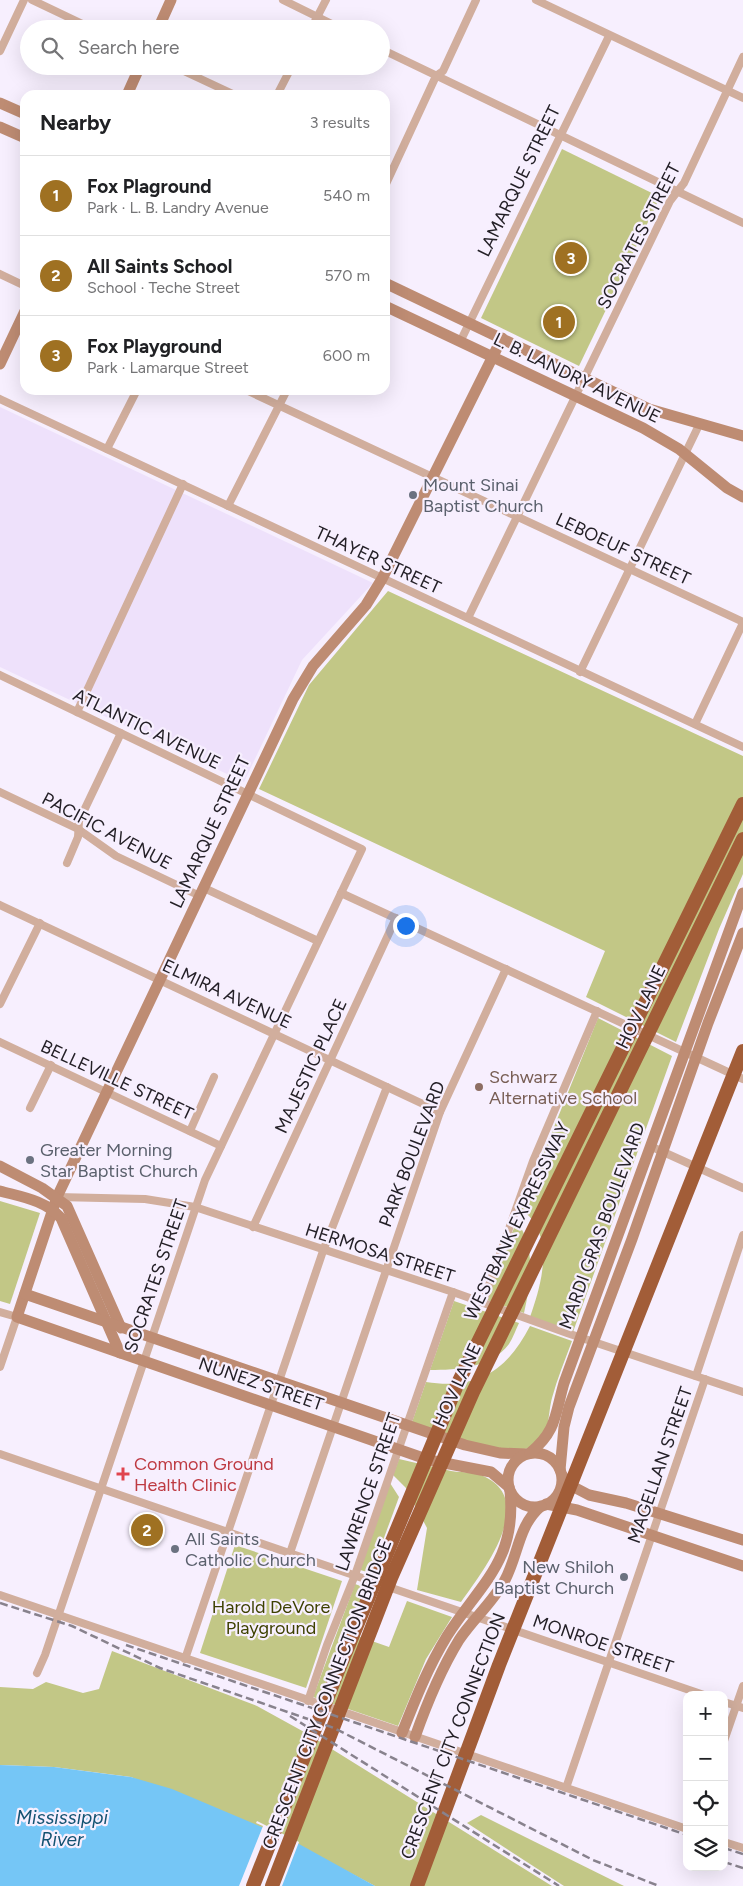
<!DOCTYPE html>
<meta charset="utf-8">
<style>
body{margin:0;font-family:Figtree,sans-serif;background:#f2f2f2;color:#202124}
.controls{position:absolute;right:15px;bottom:15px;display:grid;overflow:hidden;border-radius:10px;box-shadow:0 5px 20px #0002}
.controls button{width:45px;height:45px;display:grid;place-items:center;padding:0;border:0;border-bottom:1px solid #e0e0e0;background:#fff;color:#202124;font:25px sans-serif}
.you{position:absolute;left:405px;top:925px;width:18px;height:18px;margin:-12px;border:4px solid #fff;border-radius:50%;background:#1a73e8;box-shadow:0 0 0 8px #1a73e833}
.badge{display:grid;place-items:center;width:32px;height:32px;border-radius:50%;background:#9f7122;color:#fff;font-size:16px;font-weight:700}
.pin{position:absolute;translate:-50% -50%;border:2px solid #fff;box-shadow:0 1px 5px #0006}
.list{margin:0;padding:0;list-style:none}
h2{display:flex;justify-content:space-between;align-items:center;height:65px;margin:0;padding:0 20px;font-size:21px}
h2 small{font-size:16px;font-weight:400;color:#757577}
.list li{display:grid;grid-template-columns:32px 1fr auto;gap:15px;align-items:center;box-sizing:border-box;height:80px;padding:0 20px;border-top:1px solid #e0e0e0}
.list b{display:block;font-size:19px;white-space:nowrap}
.list p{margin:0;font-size:16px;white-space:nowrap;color:#757577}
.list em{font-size:16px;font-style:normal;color:#757577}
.icon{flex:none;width:28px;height:28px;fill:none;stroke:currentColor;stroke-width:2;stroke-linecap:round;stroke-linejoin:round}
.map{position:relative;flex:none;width:743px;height:1886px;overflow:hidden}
.search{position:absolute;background:#fff;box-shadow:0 5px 20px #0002;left:20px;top:20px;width:370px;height:55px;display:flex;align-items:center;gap:12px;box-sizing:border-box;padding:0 18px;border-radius:28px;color:#757577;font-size:19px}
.panel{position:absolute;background:#fff;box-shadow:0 5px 20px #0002;left:20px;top:90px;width:370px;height:305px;border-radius:15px}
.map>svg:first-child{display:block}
.built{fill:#eee1fb}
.green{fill:#c2c786}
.water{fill:#75c6f6}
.pier{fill:#f7effe}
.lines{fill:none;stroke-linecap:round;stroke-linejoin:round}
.street{stroke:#d1ae9d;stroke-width:8}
.secondary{stroke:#be8c73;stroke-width:11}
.highway{stroke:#a25d38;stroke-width:14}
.rail{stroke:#88828d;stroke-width:2.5;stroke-dasharray:8 4;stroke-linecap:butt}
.worship-dot{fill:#6b7280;stroke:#f7effe;stroke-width:2}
.education-dot{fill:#8d6e63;stroke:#f7effe;stroke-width:2}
.health-dot{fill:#e0444e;stroke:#f7effe;stroke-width:2}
.labels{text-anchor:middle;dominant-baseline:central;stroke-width:4.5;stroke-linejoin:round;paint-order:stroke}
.street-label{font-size:18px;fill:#242027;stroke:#f7effe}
.worship-label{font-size:18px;fill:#5b616d;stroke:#f7effe;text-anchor:start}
.education-label{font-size:18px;fill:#785e54;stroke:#f7effe;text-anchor:start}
.health-label{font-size:18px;fill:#be3a42;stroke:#f7effe;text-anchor:start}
.park-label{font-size:18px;fill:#3d4000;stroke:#f7effe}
.water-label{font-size:19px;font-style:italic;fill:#135272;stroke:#f7effe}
</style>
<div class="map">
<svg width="743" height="1886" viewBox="0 0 743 1886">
<rect width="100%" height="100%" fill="#f7effe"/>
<path class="built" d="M0,407l373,176 -71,77 -58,122 -244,-115z"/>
<g class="green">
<path d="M562,149l98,48 -81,169 -98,-48z"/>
<path d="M388,591l355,165v118l-24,55 -43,113 -90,-45 19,-46 -346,-162 50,-104z"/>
<path d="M598,1018l74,38 -99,276 -43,-15c12,-34 26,-83 -9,-108z"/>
<path d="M0,1201l40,12 -30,91 -10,-3z"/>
<path d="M517,1221c19,28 14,61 7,92l-40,-14z"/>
<path d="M454,1301l65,22c-3,6 -6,15 -10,21 -18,24 -52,26 -79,26z"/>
<path d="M530,1326l42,15c-7,19 -15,38 -20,57 -4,15 -2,32 -13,44 -21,23 -102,-11 -127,-20l14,-40c51,8 81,-11 104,-56z"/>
<path d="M399,1459c17,4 35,8 52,12 9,2 19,0 27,3 64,22 5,97 -17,128l-44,-12 10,-62 -21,-40 -13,-13z"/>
<path d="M390,1483l9,14 -28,76 -11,-3z"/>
<path d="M235,1545l107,36 -36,107 -106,-35z"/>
<path d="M355,1584l11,4 -17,45 40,14 18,-46 45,16 -26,42 -28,67 -85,-29z"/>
<path d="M112,1651l145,55 49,27 246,153h-177l-68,-36 -176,-73 -77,-10 -54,-2v-78l33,2 13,-7 37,11 16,-4z"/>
<path d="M481,1815l143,71h-60l-97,-63z"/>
</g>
<path class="water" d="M0,1765l54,2 53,7 24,3 41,12 118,50 85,47h-375z"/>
<path class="pier" d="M257,1821l42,21 -17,44h-43l24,-60 -7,-3z"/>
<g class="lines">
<g class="street">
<path d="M32,0l61,29"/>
<path d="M283,0l59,29"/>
<path d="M536,0l207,98"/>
<path d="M311,29l15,-29"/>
<path d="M381,49l362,174"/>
<path d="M0,51l24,-51"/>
<path d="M173,66l62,29"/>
<path d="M277,95l15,-29"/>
<path d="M385,186l51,-110 7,-5 33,-71"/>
<path d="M0,274l25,12"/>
<path d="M461,340l148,-304"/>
<path d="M246,390l497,232"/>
<path d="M0,399l743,348"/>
<path d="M107,449l30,-59"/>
<path d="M228,506l59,-116"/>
<path d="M468,618l202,-417 14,-18 59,-126"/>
<path d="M580,672l119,-247"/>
<path d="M0,675l362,174 -157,331 -160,475 -8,18"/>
<path d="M77,712l106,-228"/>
<path d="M695,724l48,-101"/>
<path d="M0,792l78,37 38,27 84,40"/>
<path d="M67,863l11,-26 1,-16 42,-88"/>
<path d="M204,888l114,53"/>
<path d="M341,893l402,186"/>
<path d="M0,905l440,207"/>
<path d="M0,1004l40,-81"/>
<path d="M0,1042l221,104"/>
<path d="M30,1108l21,-43"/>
<path d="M190,1131l24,-54"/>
<path d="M650,1146l93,42"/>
<path d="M57,1197l88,2 50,8 258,85 114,41 176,59"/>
<path d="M253,1227l143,-309"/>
<path d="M483,1302l50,-141 64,-150"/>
<path d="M0,1312l17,5 -17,50"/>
<path d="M696,1376l47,-141"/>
<path d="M0,1454l704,241"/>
<path d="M290,1553l150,-441 66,-143"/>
<path d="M0,1595l687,234"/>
<path d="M185,1659l138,-408 64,-164"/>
<path d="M308,1701l19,-56 28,-70 98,-283"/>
<path d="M724,1702l19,6"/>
<path d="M724,1741l19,-55"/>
<path d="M566,1788l139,-409"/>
<path d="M724,1842l19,6"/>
</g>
<g class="secondary">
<path d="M158,29l13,-29"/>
<path d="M127,95l13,-29"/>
<path d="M0,103l25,11"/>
<path d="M0,127l25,11"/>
<path d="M385,283l264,126 94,27"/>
<path d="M385,306l258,122 36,21 48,39 16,9"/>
<path d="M502,338l-120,241 -16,26 -53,61 -20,33 -236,498 -40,120 412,143 62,12 18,15"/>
<path d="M0,364l25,-53"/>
<path d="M0,1166l42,22 25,18 54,122"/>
<path d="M0,1191c22,6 45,9 61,27l59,135"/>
<path d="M25,1294l440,151 35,8 26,1"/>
<circle cx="535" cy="1480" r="27"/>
<path d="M530,1453c27,-22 25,-39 34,-70l179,-490"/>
<path d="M560,1470l4,-43 5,-20 63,-168 76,-216 35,-90"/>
<path d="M562,1475l6,9 21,11 37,8 117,37"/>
<path d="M546,1504l31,6 166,56"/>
<path d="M402,1733c13,-33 26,-66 45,-97 33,-52 70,-75 63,-145"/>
<path d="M415,1737c12,-34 25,-66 44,-97 14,-21 34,-38 46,-60 14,-27 13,-54 36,-74"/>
</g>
<g class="highway">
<path d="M253,1886l85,-215 119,-286 286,-581"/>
<path d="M272,1886l119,-308 82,-186 270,-553"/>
<path d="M417,1886l82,-221 244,-614"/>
</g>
<g class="rail">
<path d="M0,1603l72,23 88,42 174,60 259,132 66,26"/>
<path d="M126,1645l561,190"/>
<path d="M290,1716l269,170"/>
<path d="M724,1848l19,6"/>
<path d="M724,1862l19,6"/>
</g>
</g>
<g class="worship-dot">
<circle cx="413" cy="495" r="5"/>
<circle cx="30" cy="1160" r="5"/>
<circle cx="175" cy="1549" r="5"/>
<circle cx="624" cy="1577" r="5"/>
</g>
<circle class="education-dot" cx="479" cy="1087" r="5"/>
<path class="health-dot" d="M120.5 1466.5h5v5h5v5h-5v5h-5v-5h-5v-5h5z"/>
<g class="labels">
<g class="street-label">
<text transform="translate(519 181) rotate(-64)">LAMARQUE STREET</text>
<text transform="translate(639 236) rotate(-63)">SOCRATES STREET</text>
<text transform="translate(577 378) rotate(26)">L. B. LANDRY AVENUE</text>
<text transform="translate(623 549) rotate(25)">LEBOEUF STREET</text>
<text transform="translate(378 560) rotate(25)">THAYER STREET</text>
<text transform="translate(147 729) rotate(26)">ATLANTIC AVENUE</text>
<text transform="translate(107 831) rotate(28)">PACIFIC AVENUE</text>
<text transform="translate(210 832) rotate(-65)">LAMARQUE STREET</text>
<text transform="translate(227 994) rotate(25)">ELMIRA AVENUE</text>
<text transform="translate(641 1007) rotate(-64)">HOV LANE</text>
<text transform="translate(311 1066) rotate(-65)">MAJESTIC PLACE</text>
<text transform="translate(117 1080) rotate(25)">BELLEVILLE STREET</text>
<text transform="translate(412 1154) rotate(-69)">PARK BOULEVARD</text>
<text transform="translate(517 1221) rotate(-64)">WESTBANK EXPRESSWAY</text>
<text transform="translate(602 1226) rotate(-70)">MARDI GRAS BOULEVARD</text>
<text transform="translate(380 1253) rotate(18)">HERMOSA STREET</text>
<text transform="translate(156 1276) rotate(-71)">SOCRATES STREET</text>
<text transform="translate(261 1384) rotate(19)">NUNEZ STREET</text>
<text transform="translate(457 1385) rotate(-65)">HOV LANE</text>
<text transform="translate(660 1465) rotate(-71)">MAGELLAN STREET</text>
<text transform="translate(368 1492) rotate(-71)">LAWRENCE STREET</text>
<text transform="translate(603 1644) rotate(19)">MONROE STREET</text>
<text transform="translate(327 1694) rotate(-69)">CRESCENT CITY CONNECTION BRIDGE</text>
<text transform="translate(453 1736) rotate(-69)">CRESCENT CITY CONNECTION</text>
</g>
<g class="worship-label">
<text x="423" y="485">Mount Sinai<tspan x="423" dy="21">Baptist Church</tspan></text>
<text x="40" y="1150">Greater Morning<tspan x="40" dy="21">Star Baptist Church</tspan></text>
<text x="185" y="1539">All Saints<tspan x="185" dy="21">Catholic Church</tspan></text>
<text x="614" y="1567" text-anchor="end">New Shiloh<tspan x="614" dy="21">Baptist Church</tspan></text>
</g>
<g class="education-label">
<text x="489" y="1077">Schwarz<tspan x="489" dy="21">Alternative School</tspan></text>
</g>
<g class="health-label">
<text x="134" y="1464">Common Ground<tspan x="134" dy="21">Health Clinic</tspan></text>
</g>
<g class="park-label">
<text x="271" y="1607">Harold DeVore<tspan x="271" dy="21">Playground</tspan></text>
</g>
<g class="water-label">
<text x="62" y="1817">Mississippi<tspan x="62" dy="22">River</tspan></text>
</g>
</g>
</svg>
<div class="controls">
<button>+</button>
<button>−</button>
<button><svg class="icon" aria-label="locate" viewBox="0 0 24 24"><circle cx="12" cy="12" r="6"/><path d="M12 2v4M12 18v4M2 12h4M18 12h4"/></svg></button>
<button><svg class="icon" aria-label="layers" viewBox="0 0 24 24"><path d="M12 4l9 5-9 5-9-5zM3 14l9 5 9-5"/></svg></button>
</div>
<div class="you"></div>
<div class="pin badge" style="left:559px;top:322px">1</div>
<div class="pin badge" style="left:147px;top:1530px">2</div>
<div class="pin badge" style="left:571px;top:258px">3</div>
<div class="search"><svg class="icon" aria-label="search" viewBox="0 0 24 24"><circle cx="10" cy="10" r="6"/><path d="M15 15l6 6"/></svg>Search here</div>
<section class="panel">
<h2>Nearby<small>3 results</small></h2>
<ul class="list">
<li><span class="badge">1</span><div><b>Fox Plaground</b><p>Park · L. B. Landry Avenue</p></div><em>540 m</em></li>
<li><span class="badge">2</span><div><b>All Saints School</b><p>School · Teche Street</p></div><em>570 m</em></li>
<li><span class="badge">3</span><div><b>Fox Playground</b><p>Park · Lamarque Street</p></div><em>600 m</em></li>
</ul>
</section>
</div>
